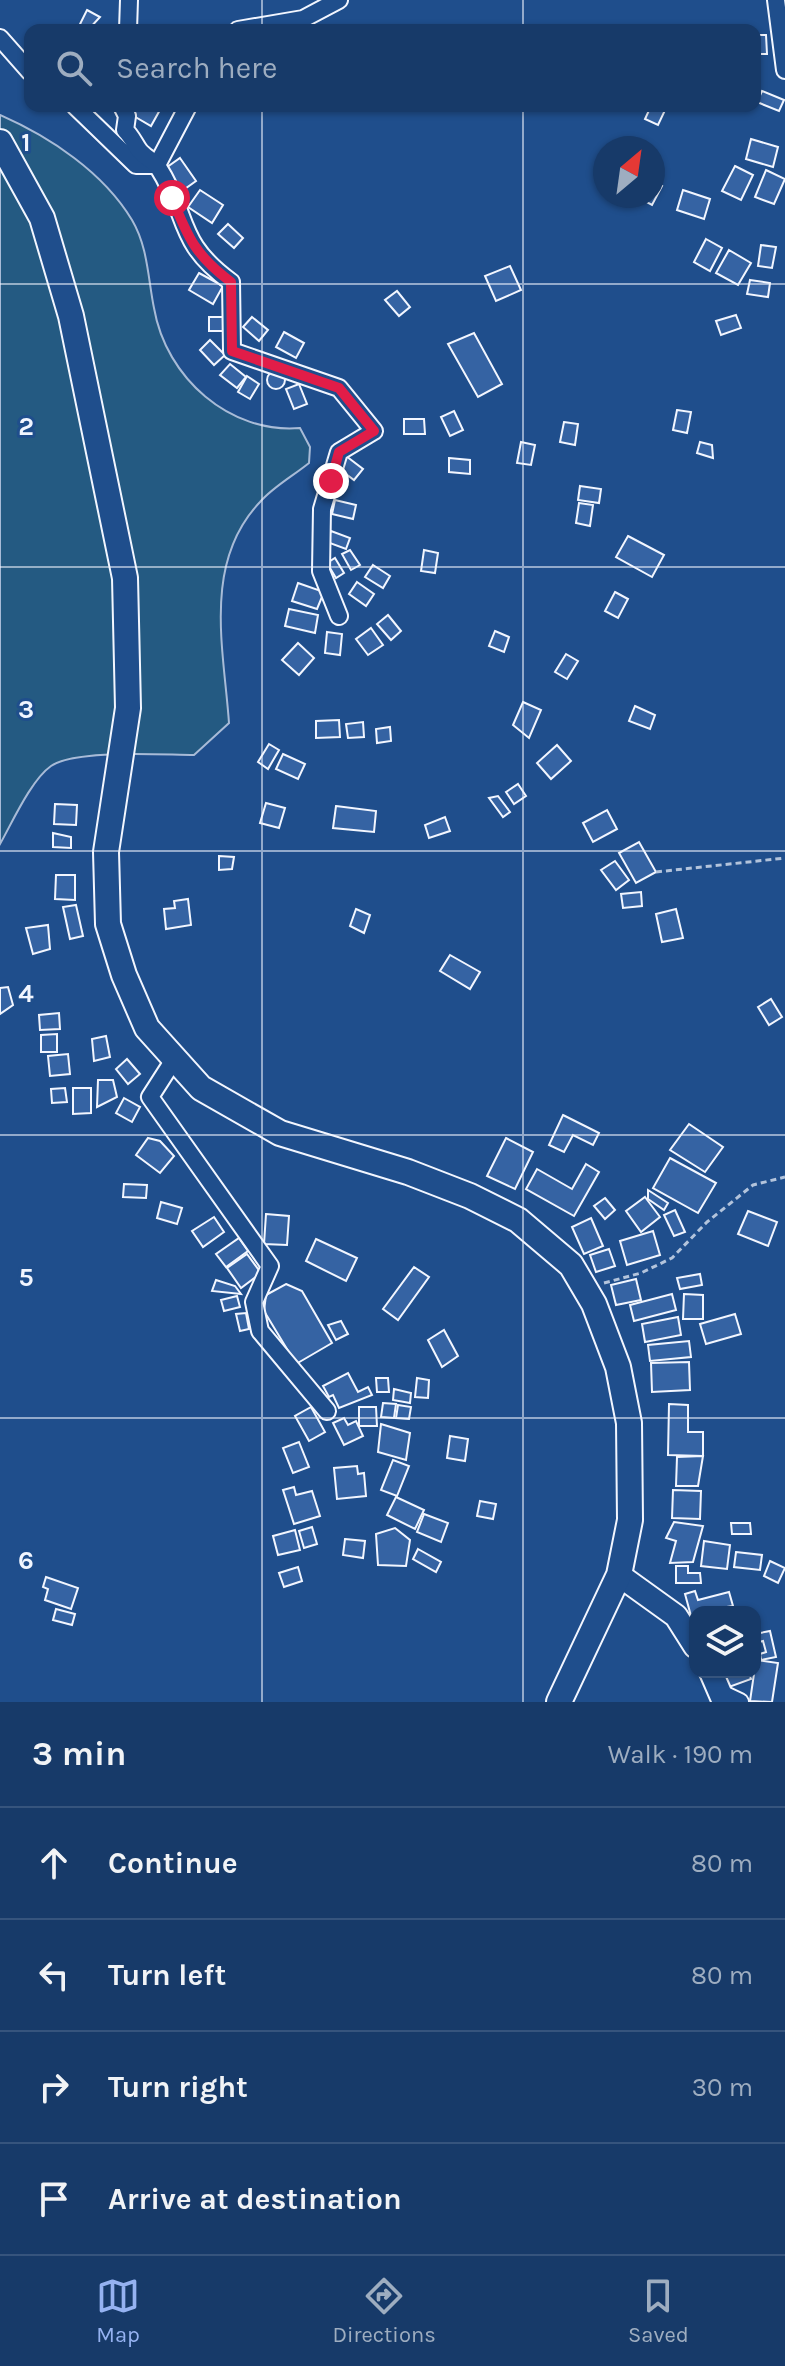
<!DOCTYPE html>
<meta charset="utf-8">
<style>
body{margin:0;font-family:Karla,sans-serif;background:#20416f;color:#f1f3f6}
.controls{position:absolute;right:24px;bottom:24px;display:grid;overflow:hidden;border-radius:16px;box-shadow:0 2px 6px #0004}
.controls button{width:72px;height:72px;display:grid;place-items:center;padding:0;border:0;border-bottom:2px solid #36547d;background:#173a69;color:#f1f3f6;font:40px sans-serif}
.compass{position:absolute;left:593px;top:136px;width:72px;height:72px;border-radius:50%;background:#173a69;box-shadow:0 2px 6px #0004;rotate:29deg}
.stop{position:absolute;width:24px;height:24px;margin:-18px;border:6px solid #e11d48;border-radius:50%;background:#fff}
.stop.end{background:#e11d48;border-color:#fff;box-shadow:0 2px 8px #0008}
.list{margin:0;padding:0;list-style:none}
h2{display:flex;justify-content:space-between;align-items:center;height:104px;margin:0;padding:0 32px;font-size:34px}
h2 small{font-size:26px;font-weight:400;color:#9eadc0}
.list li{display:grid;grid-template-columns:52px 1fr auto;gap:24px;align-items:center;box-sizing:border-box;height:112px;padding:0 32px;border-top:2px solid #36547d}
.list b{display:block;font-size:30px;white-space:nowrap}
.list em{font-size:26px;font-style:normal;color:#9eadc0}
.icon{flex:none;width:44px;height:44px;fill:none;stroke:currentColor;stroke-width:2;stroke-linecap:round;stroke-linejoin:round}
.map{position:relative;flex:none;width:785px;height:1702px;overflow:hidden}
.search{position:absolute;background:#173a69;box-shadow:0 2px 6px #0004;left:24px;right:24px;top:24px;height:88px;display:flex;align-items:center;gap:20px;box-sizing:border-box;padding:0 28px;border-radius:16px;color:#9eadc0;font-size:30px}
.sheet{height:552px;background:#173a69}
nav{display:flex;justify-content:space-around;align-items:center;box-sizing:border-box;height:112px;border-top:2px solid #36547d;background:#173a69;font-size:22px;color:#9eadc0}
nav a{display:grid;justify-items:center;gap:4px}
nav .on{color:#95b2f1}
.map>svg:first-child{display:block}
.green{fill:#245a82;stroke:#a8bbd7;stroke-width:2}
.building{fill:#3563a3;stroke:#f2f6ff;stroke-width:2}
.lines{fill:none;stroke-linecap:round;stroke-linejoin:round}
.minor-casing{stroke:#f2f6ff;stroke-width:20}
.major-casing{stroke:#f2f6ff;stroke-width:26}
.highway-casing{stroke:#f2f6ff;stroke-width:28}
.path{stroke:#b3c4dc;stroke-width:3;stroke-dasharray:6 4;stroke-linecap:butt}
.minor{stroke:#1f4e8c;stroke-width:16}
.major{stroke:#1f4e8c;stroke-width:22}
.highway{stroke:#1f4e8c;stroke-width:24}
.route{stroke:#e11d48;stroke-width:10}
.grid{fill:none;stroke:#f2f6ff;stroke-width:2;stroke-opacity:0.55}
.grid-label{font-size:26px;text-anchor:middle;font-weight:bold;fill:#f2f6ff;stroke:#1f4e8c;stroke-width:6;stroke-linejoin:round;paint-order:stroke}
</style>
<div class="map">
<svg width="785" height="1702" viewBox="0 0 785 1702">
<rect width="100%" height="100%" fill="#1f4e8c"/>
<path class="green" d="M0,115c50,22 103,57 132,105 16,27 16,59 22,88 12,70 76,126 146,120l10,19 -1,16c-16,13 -36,24 -49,39 -58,61 -36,148 -31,221l-35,32c-32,0 -118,-6 -143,11 -20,14 -39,57 -51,78z"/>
<g class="building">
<path d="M87,10l13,7 -11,12 -9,-5z"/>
<path d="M755,35h11l1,19h-12z"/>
<path d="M762,91l22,9 -5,11 -22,-9z"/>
<path d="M137,106l24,2 -10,18 -19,-11z"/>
<path d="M651,106h16l-9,19 -13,-6z"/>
<path d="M751,139l27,8 -5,20 -27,-8z"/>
<path d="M180,158l16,23 -17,12 -16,-23z"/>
<path d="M735,166l18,9 -12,25 -19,-9z"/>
<path d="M766,170l19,9 -11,25 -19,-7z"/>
<path d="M653,182l9,4 -10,19 -13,-7 14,-2z"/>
<path d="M200,190l23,15 -11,18 -24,-16z"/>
<path d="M683,190l27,9 -6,20 -27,-9z"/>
<path d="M228,224l15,14 -9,10 -16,-14z"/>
<path d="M706,239l16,9 -12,23 -16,-9z"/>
<path d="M761,245l15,2 -4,21 -14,-2z"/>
<path d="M729,250l22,13 -13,22 -22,-12z"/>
<path d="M510,266l11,24 -25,11 -11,-25z"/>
<path d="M199,273l24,13 -10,18 -24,-14z"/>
<path d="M750,280l20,3 -2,14 -21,-3z"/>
<path d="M397,291l13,16 -11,9 -14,-16z"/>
<path d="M736,315l5,13 -20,7 -5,-14z"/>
<path d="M209,317h15l1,14h-16z"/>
<path d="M252,317l16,13 -9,11 -16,-14z"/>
<path d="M284,332l20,11 -8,15 -20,-11z"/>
<path d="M474,333l28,51 -24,13 -30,-53z"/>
<path d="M210,340l15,15 -11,10 -14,-15z"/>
<path d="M230,364l16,13 -9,11 -17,-13z"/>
<circle cx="276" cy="380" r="9"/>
<path d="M247,376l12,8 -9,15 -12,-7z"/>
<path d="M299,384l8,20 -13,5 -8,-20z"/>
<path d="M677,410l14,2 -4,21 -14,-3z"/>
<path d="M454,411l9,19 -13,6 -9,-19z"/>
<path d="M404,419h20l1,15h-21z"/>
<path d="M564,422l14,2 -3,21 -15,-3z"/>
<path d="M521,442l14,3 -4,20 -14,-2z"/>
<path d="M700,442l12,3 1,13 -16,-5z"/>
<path d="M346,456l17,13 -9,11 -16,-12z"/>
<path d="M449,458l21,2v14l-21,-2z"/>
<path d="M580,486l21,3 -2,14 -21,-3z"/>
<path d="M335,500l21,5 -3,14 -21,-5z"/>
<path d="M579,503l14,2 -3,21 -14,-3z"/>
<path d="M331,531l19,7 -4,11 -19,-7z"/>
<path d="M628,536l36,19 -12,22 -36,-20z"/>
<path d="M350,550l10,15 -9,5 -9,-16z"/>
<path d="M424,550l14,3 -3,20 -14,-2z"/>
<path d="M335,558l9,15 -8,5 -9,-15z"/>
<path d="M373,565l17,11 -7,12 -18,-11z"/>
<path d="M357,582l17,12 -8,12 -17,-12z"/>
<path d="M298,583l26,9 -7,17 -25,-8z"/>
<path d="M615,592l13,7 -10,19 -13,-7z"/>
<path d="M289,609l29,6 -3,18 -30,-7z"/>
<path d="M388,615l13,16 -10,9 -14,-16z"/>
<path d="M371,628l12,17 -15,10 -12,-16z"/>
<path d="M495,631l14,6 -5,15 -15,-6z"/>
<path d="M327,632l15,2 -2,21 -15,-2z"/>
<path d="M298,643l16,15 -15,17 -17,-15z"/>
<path d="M566,654l12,7 -11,18 -12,-7z"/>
<path d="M523,702l18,8 -12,28 -16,-13z"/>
<path d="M635,706l20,9 -5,14 -21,-8z"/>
<path d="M339,720l1,17 -24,1v-17z"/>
<path d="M363,722l1,15 -16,1 -2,-14z"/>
<path d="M390,727l1,14 -14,2 -1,-14z"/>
<path d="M269,744l10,6 -11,19 -10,-7z"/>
<path d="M557,745l14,16 -20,18 -14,-16z"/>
<path d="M283,754l22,10 -7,15 -22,-10z"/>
<path d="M518,784l8,12 -12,8 -8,-12z"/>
<path d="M498,796l12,16 -7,5 -14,-19z"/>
<path d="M266,803l19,5 -6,20 -19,-5z"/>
<path d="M55,804l22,1 -1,20 -22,-1z"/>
<path d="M336,806l40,5 -2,21 -41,-4z"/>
<path d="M607,810l10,19 -24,13 -10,-19z"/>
<path d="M445,817l5,14 -21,7 -4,-13z"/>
<path d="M53,833l18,4v11l-18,-1z"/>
<path d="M639,842l17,30 -20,11 -17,-30z"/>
<path d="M219,856l15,1 -2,12 -13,1z"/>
<path d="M615,861l14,19 -13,10 -15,-20z"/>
<path d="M56,875h19v25l-20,-1z"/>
<path d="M641,892l1,14 -19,2 -2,-14z"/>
<path d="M188,899l3,26 -25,4 -2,-20 11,-1 -1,-7z"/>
<path d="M76,905l7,31 -13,3 -7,-32z"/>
<path d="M356,909l14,6 -6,18 -14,-7z"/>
<path d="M676,909l7,29 -21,4 -6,-28z"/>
<path d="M48,925l2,24 -17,5 -7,-26z"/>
<path d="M450,955l30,17 -10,17 -30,-18z"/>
<path d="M8,987l5,18 -13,9v-26z"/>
<path d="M771,999l11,18 -13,8 -11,-18z"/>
<path d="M59,1013l1,16 -20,1 -1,-15z"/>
<path d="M57,1034v18h-16v-17z"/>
<path d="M106,1036l4,21 -16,4 -2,-22z"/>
<path d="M68,1054l2,20 -20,2 -2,-20z"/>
<path d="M127,1059l13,15 -12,10 -12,-15z"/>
<path d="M98,1080h15l4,17 -20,10z"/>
<path d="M65,1088l2,14 -15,1 -1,-14z"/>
<path d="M73,1088h18v25l-18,1z"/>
<path d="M124,1098l16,9 -8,15 -16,-9z"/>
<path d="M563,1115l36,18 -6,12 -20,-10 -9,17 -15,-7z"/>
<path d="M689,1124l34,23 -18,25 -35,-22z"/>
<path d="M148,1138l12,3 14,15 -14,17 -24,-18z"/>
<path d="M506,1138l27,14 -18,37 -28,-13z"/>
<path d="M670,1158l46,25 -18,30 -45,-25z"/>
<path d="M586,1164l13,8 -25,44 -48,-27 11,-20 35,20z"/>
<path d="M124,1184l23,1 -1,13 -23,-1z"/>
<path d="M648,1190l20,13 -4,7 -16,-11z"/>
<path d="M645,1197l15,20 -19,15 -15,-21z"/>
<path d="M605,1198l10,12 -10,9 -11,-13z"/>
<path d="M161,1202l21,6 -5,16 -20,-6z"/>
<path d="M675,1210l10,22 -11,4 -10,-21z"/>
<path d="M748,1211l29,11 -9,24 -30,-12z"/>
<path d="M266,1214l23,2 -2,29 -23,-1z"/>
<path d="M214,1217l10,15 -21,15 -11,-16z"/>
<path d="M591,1218l12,28 -19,8 -12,-27z"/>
<path d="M653,1231l7,24 -33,10 -7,-24z"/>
<path d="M239,1238l9,13 -22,16 -10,-13z"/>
<path d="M316,1239l41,19 -11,23 -40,-20z"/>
<path d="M609,1249l6,17 -19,6 -6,-17z"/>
<path d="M247,1254l14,19 -20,15 -14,-20z"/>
<path d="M414,1267l15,10 -31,43 -15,-11z"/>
<path d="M700,1274l2,11 -22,4 -3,-11z"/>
<path d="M636,1279l5,21 -25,5 -5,-20z"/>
<path d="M216,1280l19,6 6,8 -29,-3z"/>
<path d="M286,1284l16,7 30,52 -36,21 -32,-53 2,-16z"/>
<path d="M672,1294l4,16 -42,11 -4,-16z"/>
<path d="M684,1294l19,1v24h-20z"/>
<path d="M237,1296l3,11 -16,4 -3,-11z"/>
<path d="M246,1313l3,16 -9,2 -4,-17z"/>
<path d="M735,1314l6,20 -35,10 -6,-20z"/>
<path d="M678,1317l3,18 -36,7 -3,-18z"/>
<path d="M341,1321l7,13 -12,6 -8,-15z"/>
<path d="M444,1330l14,26 -16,11 -14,-27z"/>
<path d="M689,1341l2,16 -41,4 -2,-16z"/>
<path d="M689,1362l1,28 -38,2 -1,-29z"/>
<path d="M348,1373l10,19 10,-5 4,8 -33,13 -6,-13 -4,2 -6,-11z"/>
<path d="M376,1378h12l1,14h-12z"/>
<path d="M417,1378l12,2 -1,18 -13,-1z"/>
<path d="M394,1389l17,4 -1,10 -17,-3z"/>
<path d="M383,1403l13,1 -2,14 -13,-1z"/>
<path d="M669,1404l19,1v27h15v24l-35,-1z"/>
<path d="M398,1405l13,2 -2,12 -13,-1z"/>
<path d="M311,1407l14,25 -16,9 -14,-25z"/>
<path d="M359,1407h17l1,19h-18z"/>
<path d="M344,1418l4,7 8,-4 7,15 -19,9 -11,-22z"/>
<path d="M381,1424l29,9 -4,27 -28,-8z"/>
<path d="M450,1436l18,3 -3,22 -18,-3z"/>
<path d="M299,1442l10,25 -16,6 -10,-25z"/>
<path d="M703,1456l-5,30h-22l1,-29z"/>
<path d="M393,1460l16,6 -12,30 -16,-6z"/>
<path d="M357,1466l1,8 6,-1 2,23 -29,3 -3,-31z"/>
<path d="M294,1487l2,8 16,-4 8,25 -26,8 -11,-34z"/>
<path d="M673,1490l28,1 -1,28 -28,-1z"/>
<path d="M396,1497l28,13 -9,19 -28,-14z"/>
<path d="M480,1501l16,3 -3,15 -16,-3z"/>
<path d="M424,1514l24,9 -7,19 -24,-10z"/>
<path d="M674,1522l29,4 -10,36 -23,1 6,-22 -10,-3z"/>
<path d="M731,1523h19l1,11h-19z"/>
<path d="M312,1527l5,17 -13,4 -5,-17z"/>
<path d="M395,1528l15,12 -4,26 -28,-1 -2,-31z"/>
<path d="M295,1530l5,20 -22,5 -5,-19z"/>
<path d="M345,1539l20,2 -2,17 -20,-3z"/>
<path d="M704,1541l26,4 -3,24 -26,-3z"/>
<path d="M418,1549l23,13 -5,10 -23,-13z"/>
<path d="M736,1552l26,3 -2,15 -26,-3z"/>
<path d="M770,1561l15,7 -7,15 -14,-7z"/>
<path d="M676,1566h12v7h12l1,10h-25z"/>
<path d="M298,1567l4,14 -18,6 -5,-14z"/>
<path d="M46,1577l32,11 -7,21 -26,-9 3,-11 -5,-2z"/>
<path d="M695,1591l3,9 31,-8 4,14 -38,6 -4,4 -6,-22z"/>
<path d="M56,1609l19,5 -3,11 -19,-5z"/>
<path d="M770,1631l6,26 -15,3 -1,-6 6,-2 -3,-11 -8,2v-9z"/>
<path d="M756,1660l22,3 -6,39 -22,-1z"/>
<path d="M724,1672h24l3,7 -22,8z"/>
</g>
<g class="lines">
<defs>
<g id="minor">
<path d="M776,0l9,70"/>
<path d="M128,30l1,-30"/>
<path d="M238,30l65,-11 36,-19"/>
<path d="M0,38l30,34"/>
<path d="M75,106l61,59h21l31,-59"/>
<path d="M122,106l5,10 -2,14c7,7 9,13 14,20 5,7 14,10 19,17 32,50 17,74 73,115l1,69 107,37 35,43 -35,21 -17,57 -1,62 18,45"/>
<path d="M175,1058l-25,39 120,169 -16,36 6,29 67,80"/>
<path d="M721,1693l19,9"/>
</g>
<g id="major">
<path d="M619,1575l57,41 19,30"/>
<path d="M711,1672l13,30"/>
</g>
<path id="highway" d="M0,142l42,76 29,98 54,262 3,130 -22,144 2,72 16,51 23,53 54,60 79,45 128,39 62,24 48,24 53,45 23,39 24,63 11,56 1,97 -11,55 -60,127"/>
</defs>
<use href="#minor" class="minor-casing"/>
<use href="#major" class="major-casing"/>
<use href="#highway" class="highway-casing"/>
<g class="path">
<path d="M656,872l129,-14"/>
<path d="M604,1283l37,-10 31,-15 35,-36 46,-37 32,-8"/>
</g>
<use href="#minor" class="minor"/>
<use href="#major" class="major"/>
<use href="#highway" class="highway"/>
</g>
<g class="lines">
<path class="route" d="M172,198c16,40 24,58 59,84l1,69 107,37 35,43 -35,21 -8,29"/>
</g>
<path class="grid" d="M262,0v30M523,0v30M262,106v1596M523,106v1596M0,284h785M0,567h785M0,851h785M0,1135h785M0,1418h785"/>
<g class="grid-label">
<text x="26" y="151">1</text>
<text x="26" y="435">2</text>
<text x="26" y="718">3</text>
<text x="26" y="1002">4</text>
<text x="26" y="1286">5</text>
<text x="26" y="1569">6</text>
</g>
</svg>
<div class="controls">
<button><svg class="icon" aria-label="layers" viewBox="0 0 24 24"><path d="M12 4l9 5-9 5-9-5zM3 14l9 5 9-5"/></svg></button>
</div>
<svg class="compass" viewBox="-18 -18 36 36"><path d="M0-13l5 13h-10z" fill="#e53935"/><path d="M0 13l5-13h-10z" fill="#9eadc0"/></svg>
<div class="stop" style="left:172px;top:198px"></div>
<div class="stop end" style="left:331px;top:481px"></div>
<div class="search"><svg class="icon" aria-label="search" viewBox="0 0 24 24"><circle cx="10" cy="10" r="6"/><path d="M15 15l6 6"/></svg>Search here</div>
</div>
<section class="sheet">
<h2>3 min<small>Walk · 190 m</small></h2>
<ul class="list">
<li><svg class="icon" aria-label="ahead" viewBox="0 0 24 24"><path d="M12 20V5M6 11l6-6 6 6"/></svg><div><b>Continue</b></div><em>80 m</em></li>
<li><svg class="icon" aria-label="left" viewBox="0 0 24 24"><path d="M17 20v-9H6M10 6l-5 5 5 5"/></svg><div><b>Turn left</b></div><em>80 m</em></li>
<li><svg class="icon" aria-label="right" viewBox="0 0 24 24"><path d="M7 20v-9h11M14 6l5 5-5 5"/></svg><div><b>Turn right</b></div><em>30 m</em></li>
<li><svg class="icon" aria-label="arrive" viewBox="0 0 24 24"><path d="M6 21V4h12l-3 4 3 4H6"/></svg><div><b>Arrive at destination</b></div></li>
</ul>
</section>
<nav>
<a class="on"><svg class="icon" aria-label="map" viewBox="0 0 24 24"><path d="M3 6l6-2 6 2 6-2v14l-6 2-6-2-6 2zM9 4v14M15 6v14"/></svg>Map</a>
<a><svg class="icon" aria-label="directions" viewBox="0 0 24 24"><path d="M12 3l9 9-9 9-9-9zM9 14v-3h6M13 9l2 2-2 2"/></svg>Directions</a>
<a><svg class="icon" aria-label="saved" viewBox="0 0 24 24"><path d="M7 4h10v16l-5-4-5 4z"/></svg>Saved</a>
</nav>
